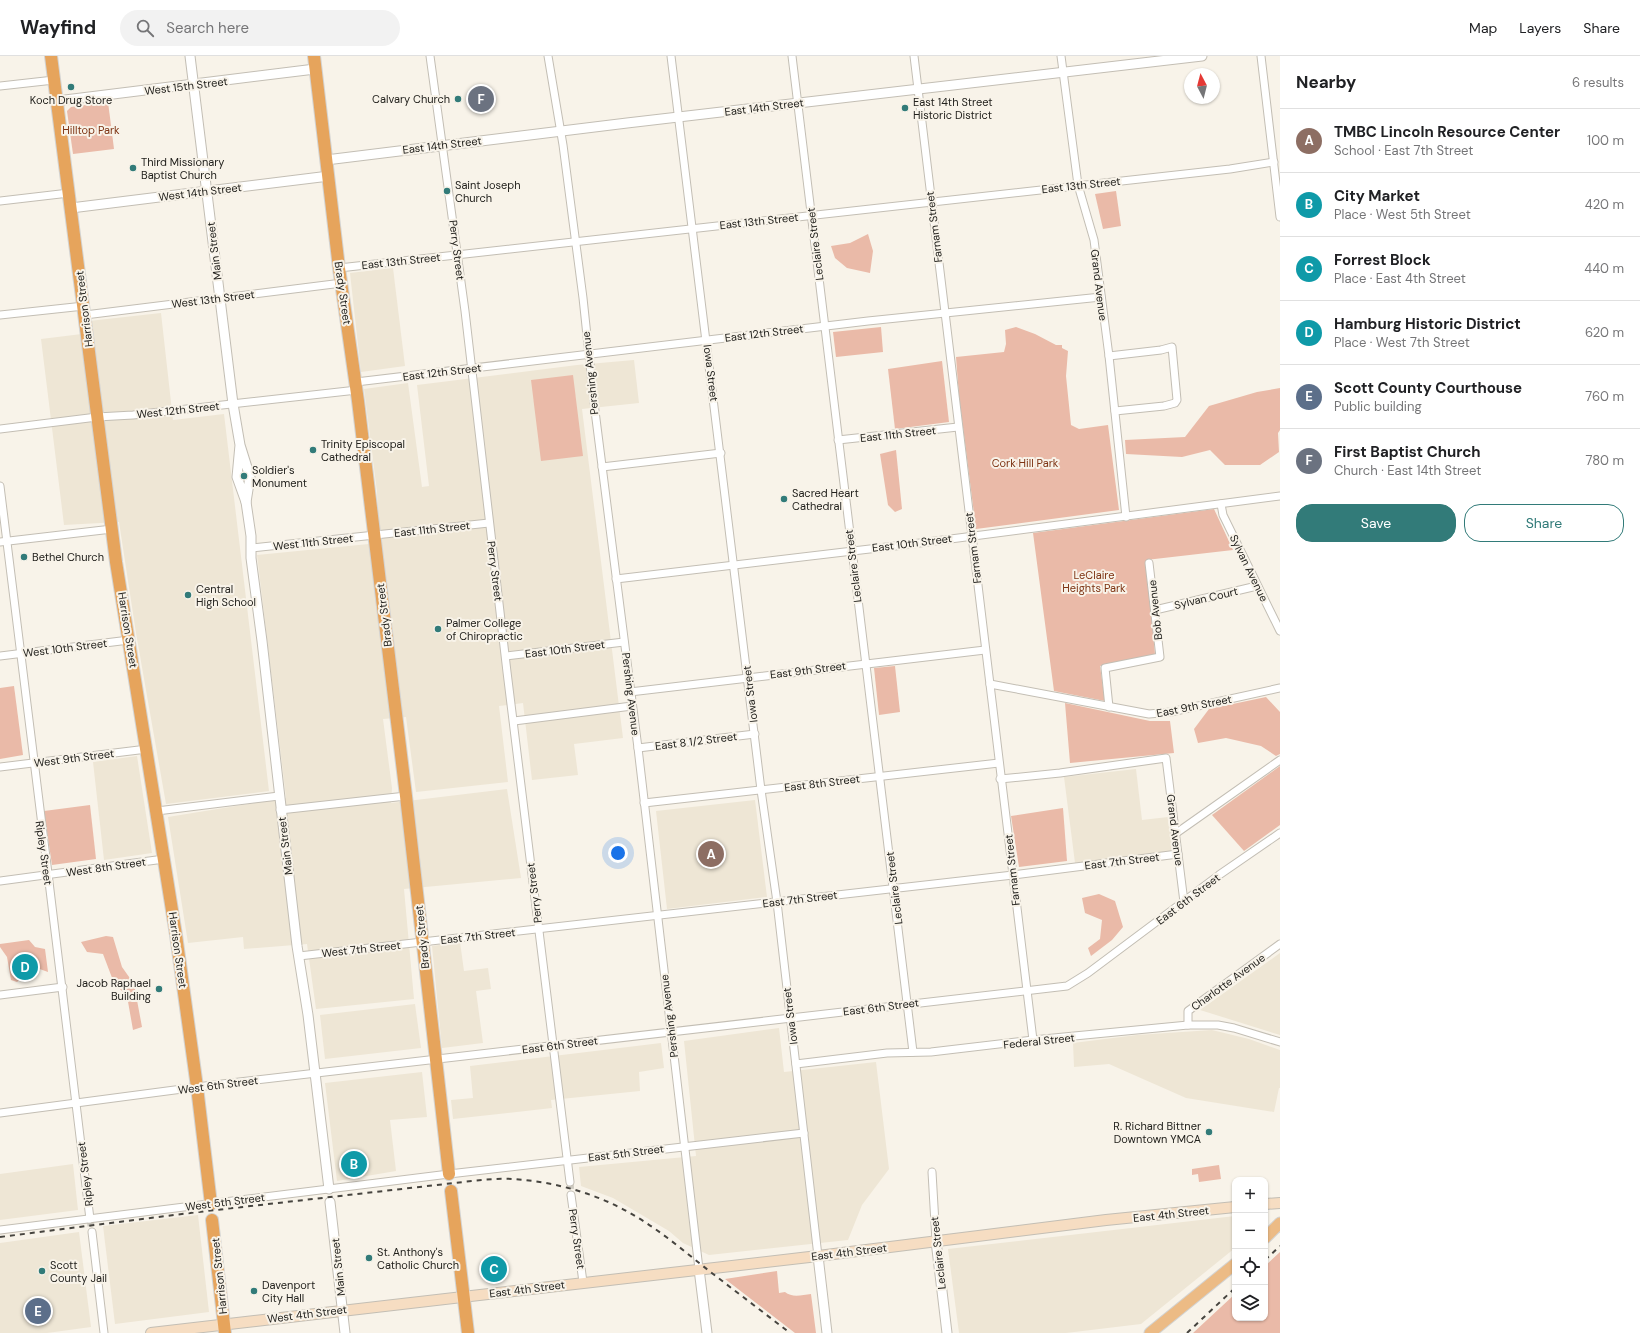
<!DOCTYPE html>
<meta charset="utf-8">
<style>
body{margin:0;font-family:"DM Sans",sans-serif;background:#f2f2f2;color:#202124}
.controls{position:absolute;right:12px;bottom:12px;display:grid;overflow:hidden;border-radius:8px;box-shadow:0 1px 3px #0004}
.controls button{width:36px;height:36px;display:grid;place-items:center;padding:0;border:0;border-bottom:1px solid #e0e0e0;background:#fff;color:#202124;font:20px sans-serif}
.compass{position:absolute;left:1184px;top:12px;width:36px;height:36px;border-radius:50%;background:#fff;box-shadow:0 1px 3px #0004;rotate:353deg}
.you{position:absolute;left:618px;top:797px;width:14px;height:14px;margin:-10px;border:3px solid #fff;border-radius:50%;background:#1a73e8;box-shadow:0 0 0 6px #1a73e833}
.badge{display:grid;place-items:center;width:26px;height:26px;border-radius:50%;background:#327b79;color:#fff;font-size:13px;font-weight:700}
.pin{position:absolute;translate:-50% -50%;border:2px solid #fff;box-shadow:0 1px 4px #0006}
.list{margin:0;padding:0;list-style:none}
h2{display:flex;justify-content:space-between;align-items:center;height:52px;margin:0;padding:0 16px;font-size:17px}
h2 small{font-size:13px;font-weight:400;color:#757577}
.list li{display:grid;grid-template-columns:26px 1fr auto;gap:12px;align-items:center;box-sizing:border-box;height:64px;padding:0 16px;border-top:1px solid #e0e0e0}
.list b{display:block;font-size:15px;white-space:nowrap}
.list p{margin:0;font-size:13px;white-space:nowrap;color:#757577}
.list em{font-size:13px;font-style:normal;color:#757577}
.actions{display:flex;gap:8px;padding:12px 16px}
.actions a{flex:1;padding:9px 0;border:1px solid #327b79;border-radius:16px;text-align:center;font-size:14px;color:#327b79}
.actions .main{background:#327b79;color:#fff}
.icon{flex:none;width:22px;height:22px;fill:none;stroke:currentColor;stroke-width:2;stroke-linecap:round;stroke-linejoin:round}
.map{position:relative;flex:none;width:1280px;height:1277px;overflow:hidden}
header{display:flex;align-items:center;gap:24px;box-sizing:border-box;height:56px;padding:0 20px;background:#fff;border-bottom:1px solid #e0e0e0}
header strong{font-size:19px}
nav{display:flex;gap:22px;margin-inline-start:auto;font-size:14px}
.search{width:280px;height:36px;background:#f2f2f2;display:flex;align-items:center;gap:10px;box-sizing:border-box;padding:0 14px;border-radius:22px;color:#757577;font-size:15px}
main{display:flex}
aside{flex:1;background:#fff}
.map>svg:first-child{display:block}
.built{fill:#eee6d5}
.green{fill:#eabaa8}
.lines{fill:none;stroke-linecap:round;stroke-linejoin:round}
.minor-tunnel{stroke:#cdc9c0;stroke-width:7;stroke-dasharray:7 3.5;stroke-linecap:butt}
.minor-casing{stroke:#c3beb4;stroke-width:9}
.tertiary-casing{stroke:#c3beb4;stroke-width:11}
.secondary-casing{stroke:#c3beb4;stroke-width:12}
.primary-casing{stroke:#d3d3d2;stroke-width:13}
.trunk-casing{stroke:#d3d3d2;stroke-width:14}
.minor{stroke:#fff;stroke-width:7}
.tertiary{stroke:#fff;stroke-width:9}
.secondary{stroke:#f6ddc2;stroke-width:10}
.primary{stroke:#ecbb85;stroke-width:11}
.trunk{stroke:#e6a45c;stroke-width:12}
.rail{stroke:#46443f;stroke-width:2;stroke-dasharray:5 5;stroke-linecap:butt}
.poi-dot{fill:#327b79;stroke:#f8f3e9;stroke-width:1.5}
.labels{text-anchor:middle;dominant-baseline:central;stroke-width:4;stroke-linejoin:round;paint-order:stroke}
.street-label{font-size:11px;fill:#22211d;stroke:#f8f3e9}
.poi-label{font-size:11px;fill:#22211d;stroke:#f8f3e9;text-anchor:start}
.park-label{font-size:11px;fill:#7d3312;stroke:#f8f3e9}
</style>
<header>
<strong>Wayfind</strong>
<div class="search"><svg class="icon" aria-label="search" viewBox="0 0 24 24"><circle cx="10" cy="10" r="6"/><path d="M15 15l6 6"/></svg>Search here</div>
<nav><a>Map</a><a>Layers</a><a>Share</a></nav>
</header>
<main>
<div class="map">
<svg width="1280" height="1277" viewBox="0 0 1280 1277">
<rect width="100%" height="100%" fill="#f8f3e9"/>
<g class="built">
<path d="M393,212l12,98 -44,6 -11,-99z"/>
<path d="M161,257l12,107 51,-6 45,377 -103,13 -30,-171 -17,-111 -55,3 -23,-186 49,-6 -1,-12z"/>
<path d="M634,304l5,43 -57,6 41,329 -49,6 4,31 -46,5 -9,-77 -24,3 9,76 -92,10 -10,-75 -23,2 9,69 -1,15 116,-14 14,89 -117,11 10,110 -98,10 -9,-65 -63,5 -1,-12 -55,6 -20,-126 118,-19 -29,-243 122,-12 -2,-51 -13,-103 44,-6 14,104 7,-1 -12,-101 160,-20z"/>
<path d="M137,700l15,97 -48,7 -11,-98z"/>
<path d="M1136,713l6,51 26,-3 5,34 -98,12 -11,-86z"/>
<path d="M755,744l12,97 -100,12 -11,-98z"/>
<path d="M460,886l4,29 24,-3 3,21 -15,2 7,52 -41,5 -10,-102z"/>
<path d="M1280,897v82l-80,-25z"/>
<path d="M415,948l6,44 -96,11 -5,-44z"/>
<path d="M779,972l5,44 92,-10 13,107 -27,36 -14,35 -139,15 -26,-12 -14,-12 -56,-33 -32,-12 -2,-19 117,-11 -12,-115z"/>
<path d="M1212,974l37,9 31,11v38h-1l-5,24 -88,-14 -77,-34 -35,3 -1,-24 64,-8z"/>
<path d="M661,987l3,25 -25,4 1,19 -89,9 1,8 -99,11 -2,-19 22,-2 -3,-32z"/>
<path d="M422,1016l5,45 -37,3 6,51 -59,10 -12,-98z"/>
<path d="M73,1108l5,46 -78,10v-46z"/>
<path d="M198,1159l11,97 -94,12 -12,-98z"/>
<path d="M1235,1160v32l-94,76 -75,9h-107l-11,-84z"/>
<path d="M79,1176l12,95 -44,6h-47v-90z"/>
</g>
<g class="green">
<path d="M108,46l6,47 -41,5 -6,-43 4,-4z"/>
<path d="M1116,135l5,35 -18,3 -8,-35z"/>
<path d="M868,178l5,17 -3,22 -23,-5 -12,-10 -4,-12 19,-3z"/>
<path d="M881,271l2,25 -47,5 -3,-25z"/>
<path d="M1016,271l19,7 21,11h6v3l6,3 -2,25 5,49 8,4 29,-4 11,85 -143,19 -17,-133 -3,-39 48,-5 2,-8 -1,-14z"/>
<path d="M942,305l7,61 -54,7 -7,-60z"/>
<path d="M573,319l10,81 -42,5 -10,-81z"/>
<path d="M1280,332v42l-2,3 1,19 -19,13h-35l-15,-15 -28,7 -56,-3 -1,-14 60,-3 24,-31 48,-14z"/>
<path d="M896,394l6,59 -7,3 -7,-7 -8,-51z"/>
<path d="M1214,453l19,41 -87,10 9,94 -55,12 5,35 -51,-10 -21,-158z"/>
<path d="M895,610l5,46 -21,3 -5,-47z"/>
<path d="M14,630l9,69 -23,4v-71z"/>
<path d="M1266,641l14,15v42l-4,2 -15,-10 -35,-8 -28,5 -4,-14 15,-20z"/>
<path d="M1065,647l85,18h20l4,32 -104,10z"/>
<path d="M1280,710v59l-36,26 -32,-36z"/>
<path d="M90,749l6,54 -44,6 -8,-54z"/>
<path d="M1063,752l4,53 -48,6 -8,-51z"/>
<path d="M1099,838l16,7 8,26 -11,13 -21,16 -3,-8 12,-9 2,-19 -17,-7 -3,-15z"/>
<path d="M106,880l7,1 9,30 12,17 8,43 -9,3 -6,-34 -13,-13 -11,-29 -16,-2 -6,-10z"/>
<path d="M29,884l6,7 10,2 3,23 -14,-5 -17,15 -6,-2 -4,-23 -7,-10v-3z"/>
<path d="M1219,1109l2,14 -22,3 -1,-8 -6,1v-6z"/>
<path d="M1280,1196v81h-87l42,-39v24h30v-52z"/>
<path d="M777,1215l2,22 6,-1c7,6 17,3 26,2l5,39h-21l-70,-54z"/>
</g>
<g class="lines">
<g class="minor-tunnel">
<path d="M570,1126l1,13"/>
<path d="M90,1163l2,13"/>
</g>
<defs>
<g id="minor">
<path d="M430,0l35,255 42,361 63,510"/>
<path d="M548,0l15,89 20,153 12,113 43,337 61,521"/>
<path d="M671,0l90,734 16,112 41,354"/>
<path d="M792,0l121,996"/>
<path d="M914,0l119,984"/>
<path d="M1061,0l17,129 16,55 15,116 17,161"/>
<path d="M1261,0l19,161"/>
<path d="M0,30l54,-6"/>
<path d="M0,145l69,-8"/>
<path d="M339,212l891,-99 44,-7"/>
<path d="M0,259l84,-9"/>
<path d="M85,259l257,-32"/>
<path d="M1109,300l52,-6 11,-3 5,53 -2,3 -11,3 -49,5"/>
<path d="M356,326l512,-61 233,-24"/>
<path d="M0,373l97,-12 36,-2 224,-25"/>
<path d="M838,384l120,-13"/>
<path d="M602,411l119,-14"/>
<path d="M0,430c29,245 62,488 90,733"/>
<path d="M1221,448l2,11 57,116"/>
<path d="M0,486l112,-13"/>
<path d="M251,492l238,-25"/>
<path d="M616,523l296,-35 368,-48"/>
<path d="M1155,554l102,-24"/>
<path d="M0,600l129,-16"/>
<path d="M506,600l118,-14"/>
<path d="M990,628l159,30 22,-2 109,-24"/>
<path d="M630,636l355,-42"/>
<path d="M1109,651l-4,-39 55,-11 -11,-94"/>
<path d="M514,665l118,-15"/>
<path d="M638,692l117,-14"/>
<path d="M0,711l147,-18"/>
<path d="M1000,723l60,-6 106,-15 18,144"/>
<path d="M644,747l355,-40"/>
<path d="M280,754l126,-14"/>
<path d="M157,755l122,-15"/>
<path d="M1175,778l105,-74"/>
<path d="M0,825l164,-22"/>
<path d="M299,900l714,-81 165,-21"/>
<path d="M0,939l63,-8"/>
<path d="M1188,969v-14l92,-67"/>
<path d="M796,1008l91,-11 44,-1 102,-12 155,-15h30l16,3 46,14"/>
<path d="M0,1057l205,-27 862,-100 21,-13 131,-98 61,-42"/>
<path d="M932,1116l4,69"/>
<path d="M571,1139l12,87"/>
<path d="M0,1174l449,-56 355,-41"/>
<path d="M92,1176l12,101"/>
</g>
<g id="tertiary">
<path d="M190,0l43,348 7,41 10,32 -4,25 -9,-25 3,-32"/>
<path d="M57,45l258,-32"/>
<path d="M326,104l301,-37 575,-67"/>
<path d="M71,152l258,-32"/>
<path d="M246,446l5,34v22l11,83 35,305 11,69 21,174"/>
<path d="M330,1146l15,131"/>
<path d="M936,1185l11,92"/>
<path d="M818,1200l9,77"/>
<path d="M699,1213l8,64"/>
</g>
<g id="secondary">
<path d="M1265,1148l15,-1"/>
<path d="M151,1277l667,-77 288,-36 129,-13"/>
</g>
<g id="primary">
<path d="M1265,1182l15,-15"/>
<path d="M1150,1277l85,-69"/>
</g>
<g id="trunk">
<path d="M51,0l65,506 60,373 21,152 14,117"/>
<path d="M314,0l25,212 19,133 48,395 43,378"/>
<path d="M451,1135l17,142"/>
<path d="M212,1164l13,113"/>
</g>
</defs>
<use href="#minor" class="minor-casing"/>
<use href="#tertiary" class="tertiary-casing"/>
<use href="#secondary" class="secondary-casing"/>
<use href="#primary" class="primary-casing"/>
<use href="#trunk" class="trunk-casing"/>
<use href="#minor" class="minor"/>
<use href="#tertiary" class="tertiary"/>
<use href="#secondary" class="secondary"/>
<use href="#primary" class="primary"/>
<use href="#trunk" class="trunk"/>
<g class="rail">
<path d="M0,1181l198,-25 265,-30c17,-2 34,-4 51,-3 42,3 85,15 121,37 26,15 50,36 73,54 27,21 55,42 82,63"/>
<path d="M1265,1204l15,-14"/>
<path d="M1187,1277l48,-45"/>
</g>
</g>
<g class="poi-dot">
<circle cx="71" cy="31" r="4"/>
<circle cx="458" cy="43" r="4"/>
<circle cx="905" cy="52" r="4"/>
<circle cx="133" cy="112" r="4"/>
<circle cx="447" cy="135" r="4"/>
<circle cx="313" cy="394" r="4"/>
<circle cx="244" cy="420" r="4"/>
<circle cx="784" cy="443" r="4"/>
<circle cx="24" cy="501" r="4"/>
<circle cx="188" cy="539" r="4"/>
<circle cx="438" cy="573" r="4"/>
<circle cx="159" cy="933" r="4"/>
<circle cx="1209" cy="1076" r="4"/>
<circle cx="369" cy="1202" r="4"/>
<circle cx="42" cy="1215" r="4"/>
<circle cx="254" cy="1235" r="4"/>
</g>
<g class="labels">
<g class="street-label">
<text transform="translate(186 30) rotate(-7)">West 15th Street</text>
<text transform="translate(764 51) rotate(-7)">East 14th Street</text>
<text transform="translate(442 89) rotate(-7)">East 14th Street</text>
<text transform="translate(1081 129) rotate(-6)">East 13th Street</text>
<text transform="translate(200 136) rotate(-7)">West 14th Street</text>
<text transform="translate(759 165) rotate(-6)">East 13th Street</text>
<text transform="translate(934 171) rotate(-97)">Farnam Street</text>
<text transform="translate(815 188) rotate(-97)">Leclaire Street</text>
<text transform="translate(457 194) rotate(83)">Perry Street</text>
<text transform="translate(214 195) rotate(-97)">Main Street</text>
<text transform="translate(401 205) rotate(-6)">East 13th Street</text>
<text transform="translate(1099 229) rotate(83)">Grand Avenue</text>
<text transform="translate(343 237) rotate(82)">Brady Street</text>
<text transform="translate(213 243) rotate(-7)">West 13th Street</text>
<text transform="translate(84 253) rotate(-97)">Harrison Street</text>
<text transform="translate(764 277) rotate(-7)">East 12th Street</text>
<text transform="translate(442 316) rotate(-7)">East 12th Street</text>
<text transform="translate(590 317) rotate(-96)">Pershing Avenue</text>
<text transform="translate(711 317) rotate(83)">Iowa Street</text>
<text transform="translate(178 354) rotate(-6)">West 12th Street</text>
<text transform="translate(898 378) rotate(-6)">East 11th Street</text>
<text transform="translate(432 473) rotate(-6)">East 11th Street</text>
<text transform="translate(313 486) rotate(-6)">West 11th Street</text>
<text transform="translate(912 487) rotate(-7)">East 10th Street</text>
<text transform="translate(973 492) rotate(-97)">Farnam Street</text>
<text transform="translate(853 510) rotate(-97)">Leclaire Street</text>
<text transform="translate(1249 512) rotate(64)">Sylvan Avenue</text>
<text transform="translate(495 515) rotate(83)">Perry Street</text>
<text transform="translate(1206 542) rotate(-13)">Sylvan Court</text>
<text transform="translate(1155 554) rotate(-96)">Bob Avenue</text>
<text transform="translate(384 559) rotate(-97)">Brady Street</text>
<text transform="translate(128 574) rotate(81)">Harrison Street</text>
<text transform="translate(65 592) rotate(-7)">West 10th Street</text>
<text transform="translate(565 593) rotate(-7)">East 10th Street</text>
<text transform="translate(808 614) rotate(-7)">East 9th Street</text>
<text transform="translate(631 638) rotate(83)">Pershing Avenue</text>
<text transform="translate(750 638) rotate(-97)">Iowa Street</text>
<text transform="translate(1194 650) rotate(-11)">East 9th Street</text>
<text transform="translate(696 685) rotate(-7)">East 8 1/2 Street</text>
<text transform="translate(74 702) rotate(-7)">West 9th Street</text>
<text transform="translate(822 727) rotate(-7)">East 8th Street</text>
<text transform="translate(1175 774) rotate(83)">Grand Avenue</text>
<text transform="translate(285 790) rotate(-97)">Main Street</text>
<text transform="translate(44 797) rotate(82)">Ripley Street</text>
<text transform="translate(1122 805) rotate(-7)">East 7th Street</text>
<text transform="translate(106 811) rotate(-8)">West 8th Street</text>
<text transform="translate(1012 814) rotate(-96)">Farnam Street</text>
<text transform="translate(894 832) rotate(-97)">Leclaire Street</text>
<text transform="translate(534 837) rotate(-97)">Perry Street</text>
<text transform="translate(800 843) rotate(-7)">East 7th Street</text>
<text transform="translate(1188 843) rotate(-37)">East 6th Street</text>
<text transform="translate(478 880) rotate(-6)">East 7th Street</text>
<text transform="translate(422 881) rotate(-96)">Brady Street</text>
<text transform="translate(361 893) rotate(-6)">West 7th Street</text>
<text transform="translate(178 894) rotate(82)">Harrison Street</text>
<text transform="translate(1228 926) rotate(-36)">Charlotte Avenue</text>
<text transform="translate(881 951) rotate(-7)">East 6th Street</text>
<text transform="translate(669 960) rotate(-97)">Pershing Avenue</text>
<text transform="translate(790 960) rotate(-97)">Iowa Street</text>
<text transform="translate(1039 985) rotate(-6)">Federal Street</text>
<text transform="translate(560 989) rotate(-7)">East 6th Street</text>
<text transform="translate(218 1029) rotate(-7)">West 6th Street</text>
<text transform="translate(626 1097) rotate(-7)">East 5th Street</text>
<text transform="translate(85 1118) rotate(-97)">Ripley Street</text>
<text transform="translate(225 1146) rotate(-7)">West 5th Street</text>
<text transform="translate(1171 1158) rotate(-6)">East 4th Street</text>
<text transform="translate(577 1183) rotate(82)">Perry Street</text>
<text transform="translate(849 1196) rotate(-7)">East 4th Street</text>
<text transform="translate(938 1197) rotate(-96)">Leclaire Street</text>
<text transform="translate(338 1211) rotate(-96)">Main Street</text>
<text transform="translate(219 1220) rotate(-96)">Harrison Street</text>
<text transform="translate(527 1233) rotate(-7)">East 4th Street</text>
<text transform="translate(307 1258) rotate(-7)">West 4th Street</text>
</g>
<g class="poi-label">
<text x="450" y="43" text-anchor="end">Calvary Church</text>
<text x="71" y="44" text-anchor="middle">Koch Drug Store</text>
<text x="913" y="46">East 14th Street<tspan x="913" dy="13">Historic District</tspan></text>
<text x="141" y="106">Third Missionary<tspan x="141" dy="13">Baptist Church</tspan></text>
<text x="455" y="129">Saint Joseph<tspan x="455" dy="13">Church</tspan></text>
<text x="321" y="388">Trinity Episcopal<tspan x="321" dy="13">Cathedral</tspan></text>
<text x="252" y="414">Soldier's<tspan x="252" dy="13">Monument</tspan></text>
<text x="792" y="437">Sacred Heart<tspan x="792" dy="13">Cathedral</tspan></text>
<text x="32" y="501">Bethel Church</text>
<text x="196" y="533">Central<tspan x="196" dy="13">High School</tspan></text>
<text x="446" y="567">Palmer College<tspan x="446" dy="13">of Chiropractic</tspan></text>
<text x="151" y="927" text-anchor="end">Jacob Raphael<tspan x="151" dy="13">Building</tspan></text>
<text x="1201" y="1070" text-anchor="end">R. Richard Bittner<tspan x="1201" dy="13">Downtown YMCA</tspan></text>
<text x="377" y="1196">St. Anthony's<tspan x="377" dy="13">Catholic Church</tspan></text>
<text x="50" y="1209">Scott<tspan x="50" dy="13">County Jail</tspan></text>
<text x="262" y="1229">Davenport<tspan x="262" dy="13">City Hall</tspan></text>
</g>
<g class="park-label">
<text x="91" y="74">Hilltop Park</text>
<text x="1025" y="407">Cork Hill Park</text>
<text x="1094" y="519">LeClaire<tspan x="1094" dy="13">Heights Park</tspan></text>
</g>
</g>
</svg>
<div class="controls">
<button>+</button>
<button>−</button>
<button><svg class="icon" aria-label="locate" viewBox="0 0 24 24"><circle cx="12" cy="12" r="6"/><path d="M12 2v4M12 18v4M2 12h4M18 12h4"/></svg></button>
<button><svg class="icon" aria-label="layers" viewBox="0 0 24 24"><path d="M12 4l9 5-9 5-9-5zM3 14l9 5 9-5"/></svg></button>
</div>
<svg class="compass" viewBox="-18 -18 36 36"><path d="M0-13l5 13h-10z" fill="#e53935"/><path d="M0 13l5-13h-10z" fill="#757577"/></svg>
<div class="you"></div>
<div class="pin badge" style="left:711px;top:798px;background:#8d6e63">A</div>
<div class="pin badge" style="left:354px;top:1108px;background:#0f9aa8">B</div>
<div class="pin badge" style="left:494px;top:1213px;background:#0f9aa8">C</div>
<div class="pin badge" style="left:25px;top:911px;background:#0f9aa8">D</div>
<div class="pin badge" style="left:38px;top:1255px;background:#5c6f8a">E</div>
<div class="pin badge" style="left:481px;top:43px;background:#6b7280">F</div>
</div>
<aside>
<h2>Nearby<small>6 results</small></h2>
<ul class="list">
<li><span class="badge" style="background:#8d6e63">A</span><div><b>TMBC Lincoln Resource Center</b><p>School · East 7th Street</p></div><em>100 m</em></li>
<li><span class="badge" style="background:#0f9aa8">B</span><div><b>City Market</b><p>Place · West 5th Street</p></div><em>420 m</em></li>
<li><span class="badge" style="background:#0f9aa8">C</span><div><b>Forrest Block</b><p>Place · East 4th Street</p></div><em>440 m</em></li>
<li><span class="badge" style="background:#0f9aa8">D</span><div><b>Hamburg Historic District</b><p>Place · West 7th Street</p></div><em>620 m</em></li>
<li><span class="badge" style="background:#5c6f8a">E</span><div><b>Scott County Courthouse</b><p>Public building</p></div><em>760 m</em></li>
<li><span class="badge" style="background:#6b7280">F</span><div><b>First Baptist Church</b><p>Church · East 14th Street</p></div><em>780 m</em></li>
</ul>
<div class="actions"><a class="main">Save</a><a>Share</a></div>
</aside>
</main>
